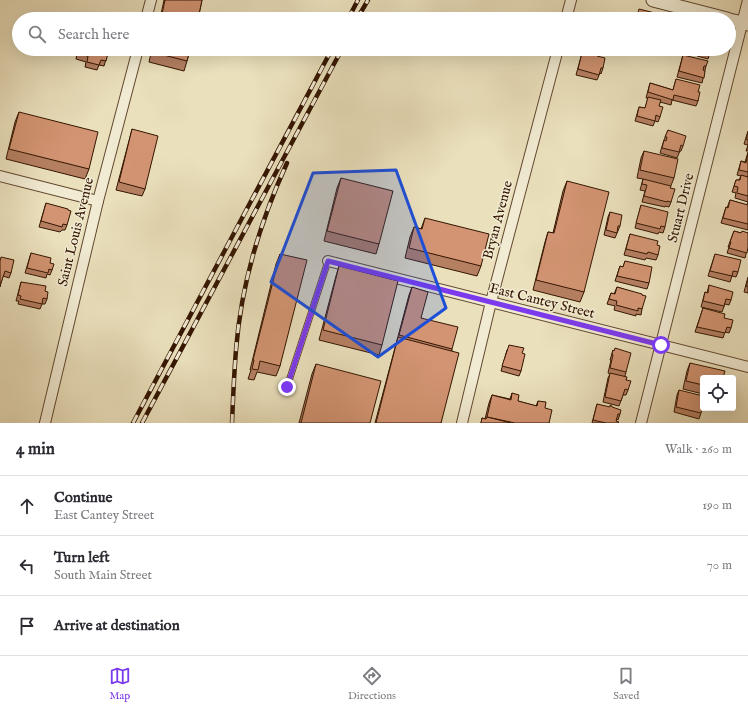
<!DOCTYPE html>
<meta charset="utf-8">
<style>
body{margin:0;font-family:"IM FELL English",serif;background:#f2f2f3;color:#2b2b33}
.controls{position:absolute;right:12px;bottom:12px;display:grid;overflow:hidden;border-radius:4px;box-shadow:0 4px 16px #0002}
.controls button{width:36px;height:36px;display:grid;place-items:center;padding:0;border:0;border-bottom:1px solid #e1e1e2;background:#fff;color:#2b2b33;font:20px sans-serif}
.stop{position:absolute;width:12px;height:12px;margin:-9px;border:3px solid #7c3aed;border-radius:50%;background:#fff}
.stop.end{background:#7c3aed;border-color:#fff;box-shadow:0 1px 4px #0008}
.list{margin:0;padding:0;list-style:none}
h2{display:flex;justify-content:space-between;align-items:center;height:52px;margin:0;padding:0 16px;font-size:17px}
h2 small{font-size:13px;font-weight:400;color:#7c7c81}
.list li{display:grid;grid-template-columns:26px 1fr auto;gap:12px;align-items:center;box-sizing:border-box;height:60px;padding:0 16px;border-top:1px solid #e1e1e2}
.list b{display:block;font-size:15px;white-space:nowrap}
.list p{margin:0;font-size:13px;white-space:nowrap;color:#7c7c81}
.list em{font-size:13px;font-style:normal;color:#7c7c81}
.icon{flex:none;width:22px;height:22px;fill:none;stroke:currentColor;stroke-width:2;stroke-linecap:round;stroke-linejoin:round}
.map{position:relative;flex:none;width:748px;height:423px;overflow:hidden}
.search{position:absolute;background:#fff;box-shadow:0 4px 16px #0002;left:12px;right:12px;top:12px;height:44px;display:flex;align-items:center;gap:10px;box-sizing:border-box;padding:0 14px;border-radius:22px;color:#7c7c81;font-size:15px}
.sheet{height:232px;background:#fff}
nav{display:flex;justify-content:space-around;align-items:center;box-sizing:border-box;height:56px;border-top:1px solid #e1e1e2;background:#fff;font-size:11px;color:#7c7c81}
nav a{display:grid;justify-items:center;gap:2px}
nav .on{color:#7c3aed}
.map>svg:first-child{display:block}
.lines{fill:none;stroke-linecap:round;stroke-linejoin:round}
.service-casing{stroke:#624830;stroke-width:7}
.minor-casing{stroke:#624830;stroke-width:12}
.tertiary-casing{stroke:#624830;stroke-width:15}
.service{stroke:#f1ebd3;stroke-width:5}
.minor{stroke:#f1ebd3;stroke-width:10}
.tertiary{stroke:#f1ebd3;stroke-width:13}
.rail-casing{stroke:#341501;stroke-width:4.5}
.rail{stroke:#f1ebd3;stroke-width:3;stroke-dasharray:9;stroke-linecap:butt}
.wall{fill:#b57f62;stroke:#341501}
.building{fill:#d29472;stroke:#341501}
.route{stroke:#7c3aed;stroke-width:5}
.marked{fill:#1d4ed8;fill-opacity:0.2;stroke:#1d4ed8;stroke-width:3;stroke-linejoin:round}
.labels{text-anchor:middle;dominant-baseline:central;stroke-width:3;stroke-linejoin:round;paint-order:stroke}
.street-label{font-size:14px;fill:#341501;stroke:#f1ebd3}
</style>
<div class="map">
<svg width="748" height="423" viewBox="0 0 748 423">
<rect width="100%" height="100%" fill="#eae0bc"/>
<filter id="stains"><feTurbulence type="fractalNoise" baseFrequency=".005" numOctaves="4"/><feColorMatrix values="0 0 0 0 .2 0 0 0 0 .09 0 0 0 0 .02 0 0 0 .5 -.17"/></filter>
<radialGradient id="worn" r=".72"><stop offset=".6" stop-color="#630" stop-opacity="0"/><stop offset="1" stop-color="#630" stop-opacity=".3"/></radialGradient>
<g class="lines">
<defs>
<path id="service" d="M287,387l41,-126"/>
<g id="minor">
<path d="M146,19l5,-19"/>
<path d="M566,19l5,-19"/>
<path d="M0,176l98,25"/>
<path d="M328,261l420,106"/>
<path d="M45,423l53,-222 40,-152"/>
<path d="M462,423l29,-121 67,-253"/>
<path d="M641,423l107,-423"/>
</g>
<g id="tertiary">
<path d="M653,0l74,19"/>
<path d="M729,20l19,4"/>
</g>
</defs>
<use href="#service" class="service-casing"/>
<use href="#minor" class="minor-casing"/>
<use href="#tertiary" class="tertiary-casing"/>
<use href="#service" class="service"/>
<use href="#minor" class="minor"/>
<use href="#tertiary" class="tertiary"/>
<defs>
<g id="rail">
<path d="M348,19l10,-19"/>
<path d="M357,19l11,-19"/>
<path d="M133,423c66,-125 133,-249 199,-374"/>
<path d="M142,423l200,-374"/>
<path d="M232,423c1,-24 2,-49 4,-73 5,-65 24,-128 51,-187"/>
</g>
</defs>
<use href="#rail" class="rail-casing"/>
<use href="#rail" class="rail"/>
</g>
<g class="wall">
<path d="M164,0h38l-4,19h-38z"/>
<path d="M78,49h31l-5,17 -5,-1 -2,5 -12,-3 1,-5 -10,-3z"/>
<path d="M152,49h38l-3,12 -3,10 -35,-9z"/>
<path d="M593,49h20l-1,5z"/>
<path d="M694,49h17l-3,10 -11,-3 2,-6z"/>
<path d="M582,53l15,3 6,12 -2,6 -1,-1 -3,7 -21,-5z"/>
<path d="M683,55l23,11 -4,17 -25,-6z"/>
<path d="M676,79l22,13v9l-2,5 -24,-6 -1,5 -11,-3 -1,4 1,11 -2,5 -3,-1 -2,5 -18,-5 4,-14 6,1 3,-10h-2l4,-15 23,7z"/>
<path d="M19,112l70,57 -4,10 -79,-20 9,-37z"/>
<path d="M132,129l13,60 -3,7 -26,-6 14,-53z"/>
<path d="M668,130l15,16 -2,5h-1l-3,7 -17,-5 4,-13z"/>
<path d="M748,131v20h-2l2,-6 -4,-1z"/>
<path d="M644,151l30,27 -4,10 1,14 -2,5 -4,-1v1l-23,-5 3,-11 -5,-1 3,-11 -6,-1 4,-20z"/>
<path d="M748,152v78l-27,-7 5,-16 1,1 3,-8 17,5 1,-3 -13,-4 1,-5 -4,-1 4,-12h3l2,-4 -4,-1 4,-14 4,1z"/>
<path d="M341,178l38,66 -3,10 -52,-13 13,-53z"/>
<path d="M567,181l17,111 -4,10 -47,-12 12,-48 3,-10 5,1 10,-42z"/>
<path d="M46,203l21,22 -2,5h-3l-2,2 -21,-5z"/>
<path d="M641,205l24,22 -2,6 -4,-1 -1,2 -23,-6z"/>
<path d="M610,212l10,14 -5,12 -11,-3 4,-18z"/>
<path d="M425,218l56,48 -4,10 -72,-18 5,-21 4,-10 7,2z"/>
<path d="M734,231l7,2h7v17h-1l-2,8 -18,-5 2,-6h-1z"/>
<path d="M630,234l27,11 1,10 -2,5 -10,-2 -1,2 -21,-5z"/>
<path d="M31,253l19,10 2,7 -2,5 -3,-1 -1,4 -21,-5z"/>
<path d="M280,254v112l-4,10 -19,-4 -3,8 -6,-1 3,-9h-1l26,-106z"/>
<path d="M715,254l23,18 -2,5 -4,-1 -2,6 -22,-6z"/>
<path d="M0,260l11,13 -2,5 -6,-2 -3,11z"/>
<path d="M625,261l24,22 -2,6 -32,-8 5,-15 3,1z"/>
<path d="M339,266l43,79 -3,10 -60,-15 17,-64z"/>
<path d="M748,277v16l-4,-1z"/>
<path d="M21,282l24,9 2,8 -2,5h-3l-2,5 -22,-5 1,-3h-3z"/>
<path d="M709,285l22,15 -2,5 -4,-1 -3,8 -21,-5 4,-15 2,1z"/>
<path d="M412,287l9,31 31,31v2l-11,72h-66l34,-128z"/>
<path d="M617,287l25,8v14l-1,6 -5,-1v2l-22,-6 1,-4 -8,-2 4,-11 3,1z"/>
<path d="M703,308l21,10 7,10 -2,5 -4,-1 -2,6 -28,-6z"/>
<path d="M507,350l14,21 -2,5 -18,-5z"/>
<path d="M613,350l13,22 -1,4 1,4 2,10 -2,5h-3l-4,11 -16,-4 5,-24 2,-4 -2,-1 3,-13h-1z"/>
<path d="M690,363l13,15v16l-20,-5 4,-18z"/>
<path d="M316,364l54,59h-71l13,-49z"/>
<path d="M679,390l22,23 -2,6 -25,-7 3,-17z"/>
<path d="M512,393l6,8 18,5 2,-5 7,7 4,15h-68l1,-5 3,1 4,-16 3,-8 18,4z"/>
<path d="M597,404l23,10 -2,6 -1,-1 -1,2 2,2h-26z"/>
</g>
<g class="building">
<path d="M165,0h37l-4,19h-37z"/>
<path d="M639,9l16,4 -2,6h-17z"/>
<path d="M79,49h30l-3,12 -5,-1 -2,5 -12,-3 1,-6 -11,-2z"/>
<path d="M153,49h37l-3,12 -35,-9z"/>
<path d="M700,49h11l-1,5 -11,-3z"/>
<path d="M582,53l8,2v-2l7,1v2l8,2 -2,10h-2l-2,7 -21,-6z"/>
<path d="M683,55l25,6 -2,5h-2l-1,4 2,1 -1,7 -25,-7z"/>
<path d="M676,79l24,6 -2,7h2l-2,9 -24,-6 -1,5 -25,-8 2,-9 23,7z"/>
<path d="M648,97l13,3 -2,6 4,1 -3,10 -4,-2 -1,6 -18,-5 2,-9 6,1z"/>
<path d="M19,112l79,20 -9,37 -80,-20z"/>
<path d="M132,129l26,7 -13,53 -26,-7z"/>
<path d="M668,130l18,6 -3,10 -2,-1 -2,7 -17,-4 2,-8 2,1 1,-4h-2z"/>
<path d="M748,132v8l-2,-1z"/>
<path d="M644,151l34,8 -4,19 -34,-8z"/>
<path d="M748,153v19l-9,-2 2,-9 5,2z"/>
<path d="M741,175l7,2v19l-11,-3 1,-6 -4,-1 2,-6h4z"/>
<path d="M341,178l52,13 -14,53 -52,-13z"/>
<path d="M643,179l28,7 -1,2 5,1 -4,13 -4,-1v1l-23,-6 3,-11 -5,-1z"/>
<path d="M567,181l42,11 -25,100 -48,-12 12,-48 6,1z"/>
<path d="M730,200l18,5v19l-25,-6 3,-11 2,1z"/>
<path d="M46,203l22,6v1l3,1 -4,14 -4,-1 -1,3 -21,-6z"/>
<path d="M641,205l27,7 -3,15 -4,-1 -1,3 -24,-6z"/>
<path d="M610,212l12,3 -2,11h-2l-1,7 -11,-3z"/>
<path d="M425,218l64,16 -8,32 -72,-18 5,-21 8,2z"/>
<path d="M734,231l7,2 1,-2 6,2v14l-1,6 -18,-5 2,-6h-1z"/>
<path d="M630,234l28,7 -1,4 3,1 -2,9 -10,-3 -1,2 -21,-5z"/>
<path d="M31,253l20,5 -1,5 4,1 -2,6 -3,-1 -1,4 -21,-5z"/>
<path d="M280,254l27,6 -27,106 -20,-5 -2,9 -6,-1 2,-9h-1z"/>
<path d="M715,254l26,6 -3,12 -5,-1 -1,5 -22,-5z"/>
<path d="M1,257l13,3 -3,13 -6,-2 -4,12h-1v-22z"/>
<path d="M625,261l27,6 -3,16 -32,-7 3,-10 3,1z"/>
<path d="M339,266l59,15 -16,64 -59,-15z"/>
<path d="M748,279v8l-2,-1z"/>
<path d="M21,282l25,4 -1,5 3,1 -1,7 -4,-1 -1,6 -22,-5 1,-3 -3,-1z"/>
<path d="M709,285l24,7 -2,8 -5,-1 -2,7 -21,-5 2,-9 3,1z"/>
<path d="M412,287l16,5 -7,26 37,9 -6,22 -53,-14z"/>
<path d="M617,287l25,7v1l4,1 -4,13 -4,-1v3l-22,-6 1,-4 -8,-2 2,-6 4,1z"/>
<path d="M703,308l22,6 -1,4 9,2 -2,8 -4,-1 -2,6 -28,-6z"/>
<path d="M398,337l61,16 -18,70h-65z"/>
<path d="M509,345l15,3 -2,5 3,1 -4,17 -19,-5z"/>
<path d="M615,348l16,5 -5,19 -16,-4 3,-13 -1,-1 1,-4 1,1z"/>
<path d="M690,363l35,8 -2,7h-20v7l-17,-4z"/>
<path d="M316,364l65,17 -11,42h-69z"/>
<path d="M610,373l17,4 -1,3 5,1 -3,9 -3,-1 -4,12 -16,-4z"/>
<path d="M679,390l24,6v10l-2,7 -25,-6z"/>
<path d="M512,393l7,2 -1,6 19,5 1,-5 8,1 -1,6 7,2 -3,13h-34l-28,-6 5,-22 19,5z"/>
<path d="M597,404l13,3v-2l2,1v1l9,3 -1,4h-2l-2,7 3,1 -1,1h-12l-13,-3z"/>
<path d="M487,417l24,6h-30l1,-5 4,1z"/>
</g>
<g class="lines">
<path class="route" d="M287,387l41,-126 333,84"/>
</g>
<path class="marked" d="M396,170l50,138 -68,49 -107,-75 42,-109z"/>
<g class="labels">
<g class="street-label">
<text transform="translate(681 208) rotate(-76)">Stuart Drive</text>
<text transform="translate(498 220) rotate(-75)">Bryan Avenue</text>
<text transform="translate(76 232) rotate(-76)">Saint Louis Avenue</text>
<text transform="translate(542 301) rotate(14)">East Cantey Street</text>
</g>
</g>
<rect width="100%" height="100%" filter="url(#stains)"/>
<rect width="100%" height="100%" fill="url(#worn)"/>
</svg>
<div class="controls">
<button><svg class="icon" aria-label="locate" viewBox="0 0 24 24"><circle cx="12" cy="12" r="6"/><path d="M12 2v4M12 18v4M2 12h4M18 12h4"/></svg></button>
</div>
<div class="stop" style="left:661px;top:345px"></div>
<div class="stop end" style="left:287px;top:387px"></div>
<div class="search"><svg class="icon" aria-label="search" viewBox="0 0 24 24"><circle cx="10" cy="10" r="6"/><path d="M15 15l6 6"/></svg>Search here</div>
</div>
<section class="sheet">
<h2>4 min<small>Walk · 260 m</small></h2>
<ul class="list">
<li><svg class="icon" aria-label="ahead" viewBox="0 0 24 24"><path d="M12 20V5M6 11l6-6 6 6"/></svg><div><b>Continue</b><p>East Cantey Street</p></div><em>190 m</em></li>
<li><svg class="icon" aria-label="left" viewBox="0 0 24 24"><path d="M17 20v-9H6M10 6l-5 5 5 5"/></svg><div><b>Turn left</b><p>South Main Street</p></div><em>70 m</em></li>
<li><svg class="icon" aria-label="arrive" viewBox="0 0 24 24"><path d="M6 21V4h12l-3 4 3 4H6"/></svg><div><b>Arrive at destination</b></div></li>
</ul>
</section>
<nav>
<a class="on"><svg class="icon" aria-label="map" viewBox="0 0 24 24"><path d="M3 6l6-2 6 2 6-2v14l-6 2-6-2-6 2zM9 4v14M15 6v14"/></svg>Map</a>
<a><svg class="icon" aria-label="directions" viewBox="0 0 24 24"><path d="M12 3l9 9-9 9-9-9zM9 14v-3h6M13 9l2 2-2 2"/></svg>Directions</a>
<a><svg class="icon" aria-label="saved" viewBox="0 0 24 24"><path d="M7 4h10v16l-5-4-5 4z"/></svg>Saved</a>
</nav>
